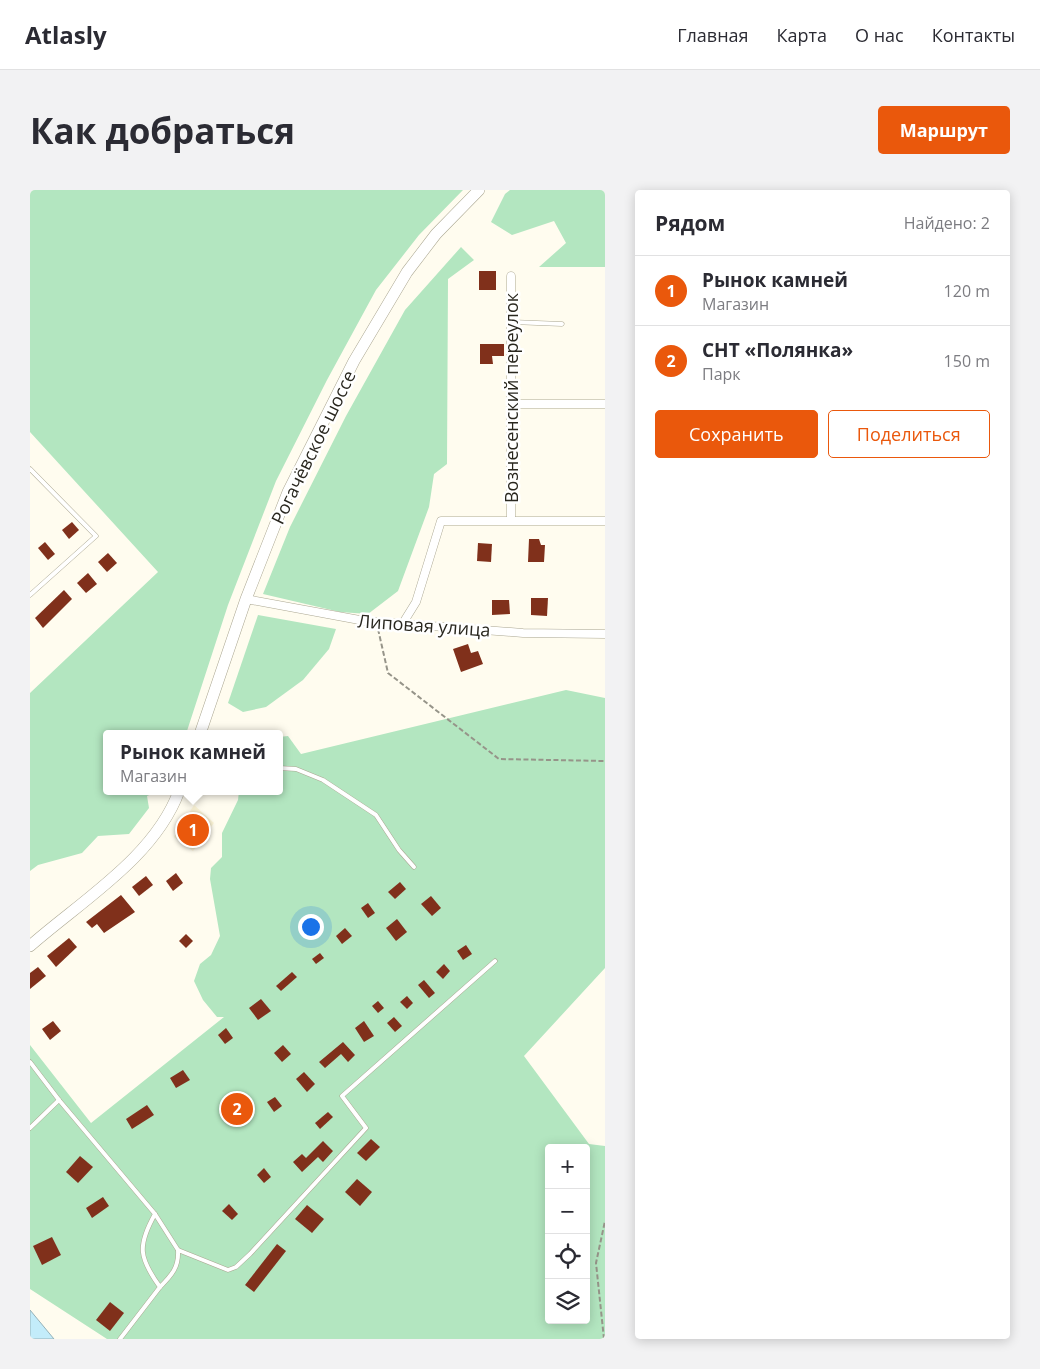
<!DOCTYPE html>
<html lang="ru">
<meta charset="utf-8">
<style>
body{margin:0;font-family:"Open Sans",sans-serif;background:#f2f2f3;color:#2b2b33}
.controls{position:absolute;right:15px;bottom:15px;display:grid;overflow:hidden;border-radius:5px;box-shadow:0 2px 12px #0003}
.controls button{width:45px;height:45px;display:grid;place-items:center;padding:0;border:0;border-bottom:1px solid #e1e1e2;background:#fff;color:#2b2b33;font:25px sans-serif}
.you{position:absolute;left:280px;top:736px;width:18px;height:18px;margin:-12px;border:4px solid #fff;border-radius:50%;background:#1a73e8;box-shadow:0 0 0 8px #1a73e833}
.badge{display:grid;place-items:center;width:32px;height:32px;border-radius:50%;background:#ea580c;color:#fff;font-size:16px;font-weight:700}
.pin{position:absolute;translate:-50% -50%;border:2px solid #fff;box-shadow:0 1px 5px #0006}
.popup{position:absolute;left:73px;top:540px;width:180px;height:65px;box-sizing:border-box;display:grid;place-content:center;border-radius:5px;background:#fff;filter:drop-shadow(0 1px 4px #0005);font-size:16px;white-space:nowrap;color:#7c7c81}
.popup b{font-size:19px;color:#2b2b33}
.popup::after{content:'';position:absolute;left:50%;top:100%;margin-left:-10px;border:10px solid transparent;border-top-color:#fff}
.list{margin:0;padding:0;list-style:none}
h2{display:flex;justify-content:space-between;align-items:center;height:65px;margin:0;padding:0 20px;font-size:21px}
h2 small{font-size:16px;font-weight:400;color:#7c7c81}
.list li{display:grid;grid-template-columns:32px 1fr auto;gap:15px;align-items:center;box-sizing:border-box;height:70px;padding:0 20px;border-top:1px solid #e1e1e2}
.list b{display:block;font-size:19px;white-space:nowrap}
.list p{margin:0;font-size:16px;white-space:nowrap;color:#7c7c81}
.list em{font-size:16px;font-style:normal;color:#7c7c81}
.actions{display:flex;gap:10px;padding:15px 20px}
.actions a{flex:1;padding:11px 0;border:1px solid #ea580c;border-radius:5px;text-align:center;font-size:18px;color:#ea580c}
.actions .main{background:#ea580c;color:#fff}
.icon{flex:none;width:28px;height:28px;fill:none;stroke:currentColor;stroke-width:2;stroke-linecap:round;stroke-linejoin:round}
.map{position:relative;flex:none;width:575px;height:1149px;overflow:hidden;border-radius:5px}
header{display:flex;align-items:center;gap:30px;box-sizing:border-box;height:70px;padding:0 25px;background:#fff;border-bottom:1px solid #e1e1e2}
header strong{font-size:24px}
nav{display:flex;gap:28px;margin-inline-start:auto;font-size:18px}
.intro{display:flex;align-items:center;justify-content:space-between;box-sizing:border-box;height:120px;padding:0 30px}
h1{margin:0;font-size:35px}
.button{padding:12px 22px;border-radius:5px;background:#ea580c;color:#fff;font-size:18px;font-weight:700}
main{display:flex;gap:30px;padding:0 30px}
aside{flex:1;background:#fff;border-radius:5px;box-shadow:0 2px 12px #0003}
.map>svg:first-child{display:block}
.built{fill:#fcf5d7}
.green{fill:#b3e6c0;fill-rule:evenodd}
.water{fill:#c3ecfa;stroke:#95b1b8}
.building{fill:#80301b}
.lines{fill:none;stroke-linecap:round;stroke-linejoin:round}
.lane-casing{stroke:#aba792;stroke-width:5}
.street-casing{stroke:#aba792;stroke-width:9}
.primary-casing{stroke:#aba792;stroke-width:12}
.path{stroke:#969489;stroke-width:2;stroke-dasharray:5 2.5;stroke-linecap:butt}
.lane{stroke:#fff;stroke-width:4}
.street{stroke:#fff;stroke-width:8}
.primary{stroke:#fff;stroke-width:11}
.labels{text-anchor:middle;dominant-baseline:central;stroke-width:5;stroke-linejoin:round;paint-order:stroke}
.street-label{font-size:18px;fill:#29271f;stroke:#fff}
</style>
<header>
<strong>Atlasly</strong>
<nav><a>Главная</a><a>Карта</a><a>О нас</a><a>Контакты</a></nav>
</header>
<div class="intro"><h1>Как добраться</h1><a class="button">Маршрут</a></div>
<main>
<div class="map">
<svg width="575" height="1149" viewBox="0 0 575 1149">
<rect width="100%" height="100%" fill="#fffcef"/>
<path class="built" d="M164,615l20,18 -21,28 -19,-14z"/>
<g class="green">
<path d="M0,0h433l-44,45 -43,55 -49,90 -51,101 -48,124 -42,129h-79v57h51l-11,5 2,12 -20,26 -31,2 -16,17 -44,12 -8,6v-178l128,-121 -128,-140z"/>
<path d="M480,0h95v77h-66l27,-24 -12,-22 -42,14 -21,-13 14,-28z"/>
<path d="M431,57l13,13 -26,19 -1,185 -13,10 -5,33 -31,84 -30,23 -28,-2 -77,-18 27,-67 56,-111 59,-106z"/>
<path d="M228,425l78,14 -7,20 -26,31 -37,27 -23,5 -15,-9z"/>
<path d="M536,500l39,8v270l-81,88 65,88 16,2v193h-498l-77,-50v-244l61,78 133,-106h-7l-14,-17 -9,-19 6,-17 11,-9 9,-19 -10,-57 1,-11 11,-11v-24l16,-33 1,-9h40v-54l9,-1 13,18zM519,958h37v172h-37z"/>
</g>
<path class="water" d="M0,1120l24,29h-24z"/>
<g class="building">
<rect x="449" y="81" width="17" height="19"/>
<path d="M450,154h24v12h-12l1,8h-13z"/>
<path d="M42,332l7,8 -10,9 -7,-9z"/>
<path d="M499,349h10l2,6h4l-1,17h-16z"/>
<path d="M15,352l10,12 -7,6 -10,-12z"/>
<path d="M448,353l14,1 -1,18 -14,-1z"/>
<path d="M78,363l9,10 -10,9 -9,-10z"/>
<path d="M58,383l9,11 -11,9 -9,-10z"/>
<path d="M34,400l8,9 -29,29 -8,-10z"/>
<path d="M501,408h17l-1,18 -16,-1z"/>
<path d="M462,410h17l1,14 -18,1z"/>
<path d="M438,454l3,9 7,-2 5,13 -22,8 -8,-23z"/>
<path d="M146,683l7,10 -10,8 -7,-10z"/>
<path d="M116,686l7,9 -14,11 -7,-9z"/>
<path d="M370,692l6,7 -11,10 -7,-7z"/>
<path d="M91,705l14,17 -31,21 -7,-9 -5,4 -6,-6z"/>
<path d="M401,706l10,12 -9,8 -11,-12z"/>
<path d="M338,713l7,10 -7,5 -7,-10z"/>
<path d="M367,729l10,13 -11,9 -10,-13z"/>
<path d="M315,738l7,8 -10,8 -6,-8z"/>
<path d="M156,744l7,7 -7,7 -7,-7z"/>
<path d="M39,748l8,9 -21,20 -9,-11z"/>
<path d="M436,755l6,9 -9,6 -6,-9z"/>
<path d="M290,763l4,5 -8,6 -4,-5z"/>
<path d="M414,774l6,7 -7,8 -7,-7z"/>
<path d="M8,777l8,9 -16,13v-16z"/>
<path d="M262,782l5,5 -16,14 -5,-5z"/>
<path d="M394,790l11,13 -6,5 -11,-13z"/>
<path d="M377,806l6,7 -6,6 -7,-7z"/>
<path d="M231,809l10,12 -13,9 -9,-12z"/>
<path d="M348,811l6,7 -6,5 -6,-7z"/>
<path d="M364,827l8,9 -7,6 -8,-9z"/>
<path d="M23,831l8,10 -11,9 -8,-11z"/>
<path d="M334,831l10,15 -10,6 -9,-14z"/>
<path d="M196,838l7,10 -8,6 -7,-9z"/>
<path d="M313,852l12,13 -7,7 -7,-8 -16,14 -6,-6z"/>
<path d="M253,855l8,9 -9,8 -8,-9z"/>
<path d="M153,880l7,10 -14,8 -6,-10z"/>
<path d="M274,882l11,12 -8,8 -11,-13z"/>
<path d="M245,907l7,9 -8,6 -7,-10z"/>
<path d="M117,915l7,10 -22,14 -6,-10z"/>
<path d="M298,922l5,5 -13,12 -5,-6z"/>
<path d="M341,949l9,8 -14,14 -9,-8z"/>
<path d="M293,951l10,10 -10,11 -5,-5 -16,15 -9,-10 9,-8 4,4z"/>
<path d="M50,966l13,11 -15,16 -12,-11z"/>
<path d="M234,978l7,9 -7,6 -7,-8z"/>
<path d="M327,989l15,13 -12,14 -15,-14z"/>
<path d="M73,1007l6,9 -17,12 -6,-10z"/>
<path d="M199,1014l9,10 -6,6 -10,-9z"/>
<path d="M277,1015l17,14 -12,14 -17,-14z"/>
<path d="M22,1047l9,18 -19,10 -9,-19z"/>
<path d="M247,1054l9,7 -32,41 -9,-7z"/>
<path d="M80,1112l14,11 -14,18 -14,-11z"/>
</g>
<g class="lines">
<defs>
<g id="lane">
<path d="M482,132l50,2"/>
<path d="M0,279l66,67 -66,59"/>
<path d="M249,578l17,1 27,11 53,35 23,35 15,17"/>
<path d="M0,872l29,38"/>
<path d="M0,938l29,-28 96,114c-18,32 -16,44 5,73l-40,52"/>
<path d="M125,1024l23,36"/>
<path d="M130,1097c12,-12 19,-20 18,-37l50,20 8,-3 14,-13 116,-126 -24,-32 153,-135"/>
</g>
<g id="street">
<path d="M481,214h94"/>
<path d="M481,330v-244"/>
<path d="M216,409l119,22 158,12 82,1"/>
<path d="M373,433l13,-21 25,-81h164"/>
</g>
<g id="primary">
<path d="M170,544l46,-135 42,-107 66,-131 53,-89 29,-38 43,-44"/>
<path d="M0,756c51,-45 125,-89 149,-155"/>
</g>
</defs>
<use href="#lane" class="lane-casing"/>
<use href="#street" class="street-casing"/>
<use href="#primary" class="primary-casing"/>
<g class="path">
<path d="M348,439l10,44 111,86 106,2"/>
<path d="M574,1149l-8,-76 9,-42"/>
</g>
<use href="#lane" class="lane"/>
<use href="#street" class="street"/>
<use href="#primary" class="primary"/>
</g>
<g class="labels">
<g class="street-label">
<text transform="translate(481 208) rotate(-90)">Вознесенский переулок</text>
<text transform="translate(283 257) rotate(-64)">Рогачёвское шоссе</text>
<text transform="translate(394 435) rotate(4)">Липовая улица</text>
</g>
</g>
</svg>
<div class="controls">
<button>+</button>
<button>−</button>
<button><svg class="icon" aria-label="locate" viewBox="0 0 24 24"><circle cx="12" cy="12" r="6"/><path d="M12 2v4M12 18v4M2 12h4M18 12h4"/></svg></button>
<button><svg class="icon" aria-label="layers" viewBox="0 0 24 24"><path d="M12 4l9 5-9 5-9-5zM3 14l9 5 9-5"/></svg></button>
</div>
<div class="you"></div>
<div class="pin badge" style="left:163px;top:640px">1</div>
<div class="popup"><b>Рынок камней</b>Магазин</div>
<div class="pin badge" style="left:207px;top:919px">2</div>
</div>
<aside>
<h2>Рядом<small>Найдено: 2</small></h2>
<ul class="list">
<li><span class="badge">1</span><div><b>Рынок камней</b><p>Магазин</p></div><em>120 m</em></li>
<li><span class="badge">2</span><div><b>СНТ «Полянка»</b><p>Парк</p></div><em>150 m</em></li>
</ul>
<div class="actions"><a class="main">Сохранить</a><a>Поделиться</a></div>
</aside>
</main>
